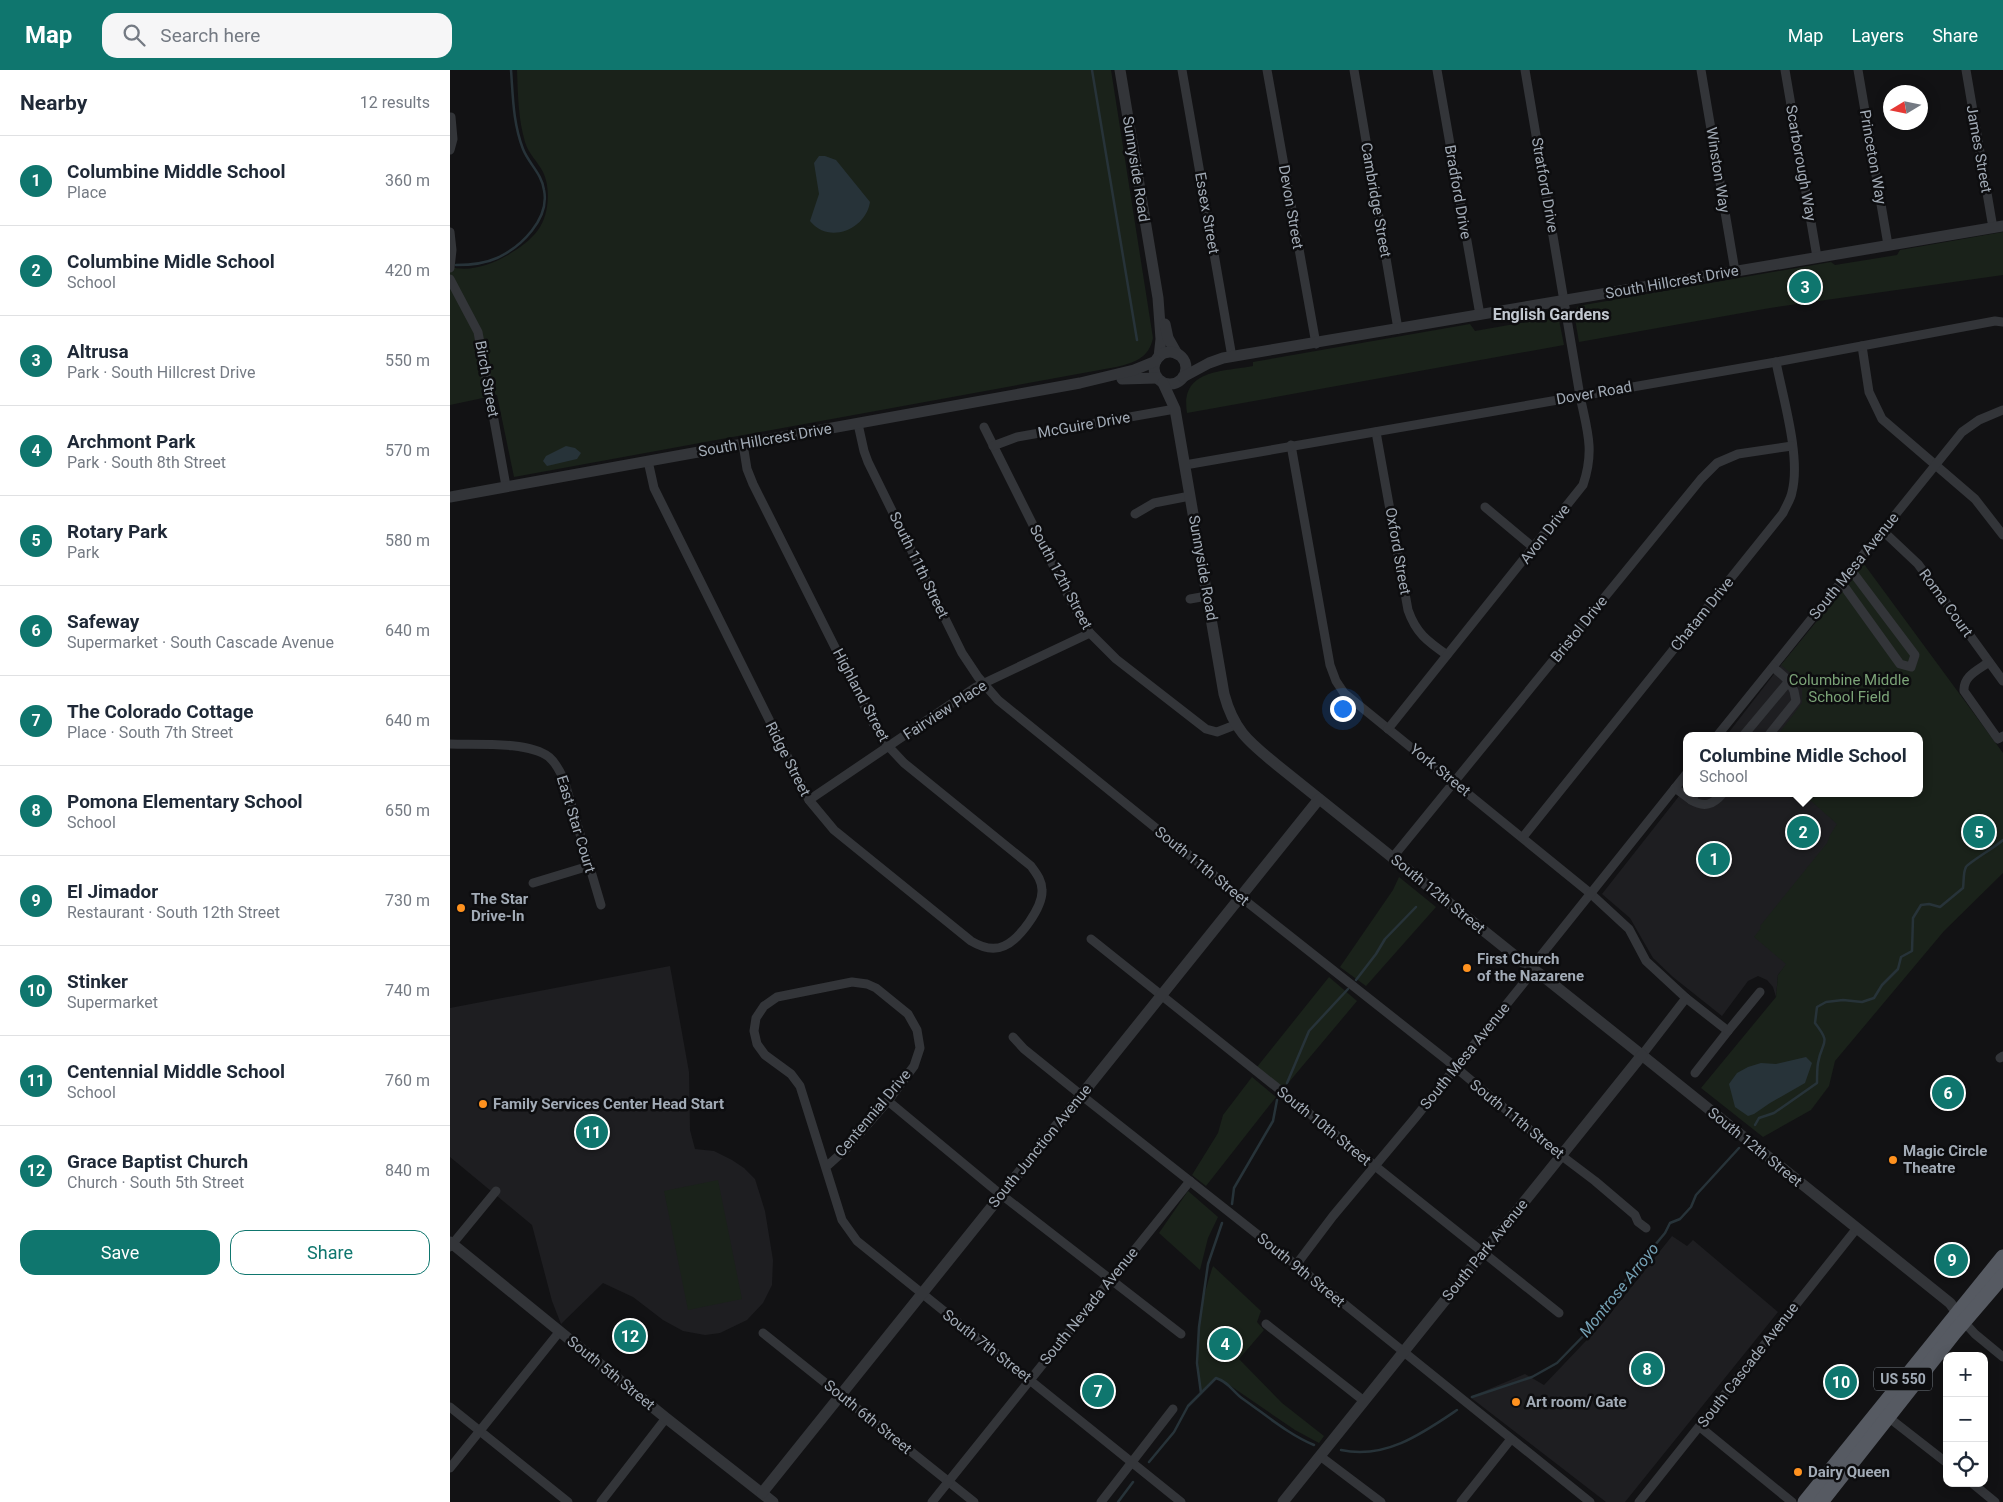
<!DOCTYPE html>
<meta charset="utf-8">
<style>
body{margin:0;font-family:Roboto,sans-serif;background:#f6f6f7;color:#1f2937}
.controls{position:absolute;right:15px;bottom:15px;display:grid;overflow:hidden;border-radius:10px;box-shadow:0 2px 12px #0003}
.controls button{width:45px;height:45px;display:grid;place-items:center;padding:0;border:0;border-bottom:1px solid #e0e1e3;background:#fff;color:#1f2937;font:25px sans-serif}
.compass{position:absolute;left:1433px;top:15px;width:45px;height:45px;border-radius:50%;background:#fff;box-shadow:0 2px 12px #0003;rotate:260deg}
.you{position:absolute;left:892px;top:638px;width:18px;height:18px;margin:-12px;border:4px solid #fff;border-radius:50%;background:#1a73e8;box-shadow:0 0 0 8px #1a73e833}
.badge{display:grid;place-items:center;width:32px;height:32px;border-radius:50%;background:#0f766e;color:#fff;font-size:16px;font-weight:700}
.pin{position:absolute;translate:-50% -50%;border:2px solid #fff;box-shadow:0 1px 5px #0006}
.popup{position:absolute;left:1233px;top:662px;width:240px;height:65px;box-sizing:border-box;display:grid;place-content:center;border-radius:10px;background:#fff;filter:drop-shadow(0 1px 4px #0005);font-size:16px;white-space:nowrap;color:#747a83}
.popup b{font-size:19px;color:#1f2937}
.popup::after{content:'';position:absolute;left:50%;top:100%;margin-left:-10px;border:10px solid transparent;border-top-color:#fff}
.list{margin:0;padding:0;list-style:none}
h2{display:flex;justify-content:space-between;align-items:center;height:65px;margin:0;padding:0 20px;font-size:21px}
h2 small{font-size:16px;font-weight:400;color:#747a83}
.list li{display:grid;grid-template-columns:32px 1fr auto;gap:15px;align-items:center;box-sizing:border-box;height:90px;padding:0 20px;border-top:1px solid #e0e1e3}
.list b{display:block;font-size:19px;white-space:nowrap}
.list p{margin:0;font-size:16px;white-space:nowrap;color:#747a83}
.list em{font-size:16px;font-style:normal;color:#747a83}
.actions{display:flex;gap:10px;padding:15px 20px}
.actions a{flex:1;padding:11px 0;border:1px solid #0f766e;border-radius:15px;text-align:center;font-size:18px;color:#0f766e}
.actions .main{background:#0f766e;color:#fff}
.icon{flex:none;width:28px;height:28px;fill:none;stroke:currentColor;stroke-width:2;stroke-linecap:round;stroke-linejoin:round}
.map{position:relative;flex:none;width:1553px;height:1432px;overflow:hidden}
header{display:flex;align-items:center;gap:30px;box-sizing:border-box;height:70px;padding:0 25px;background:#0f766e;color:#fff}
header strong{font-size:24px}
nav{display:flex;gap:28px;margin-inline-start:auto;font-size:18px}
.search{width:350px;height:45px;background:#f6f6f7;display:flex;align-items:center;gap:12px;box-sizing:border-box;padding:0 18px;border-radius:15px;color:#747a83;font-size:19px}
main{display:flex}
aside{flex:1;background:#fff}
.map>svg:first-child{display:block}
.built{fill:#1e1e21}
.green{fill:#1a221a}
.water{fill:#273339}
.lines{fill:none;stroke-linecap:round;stroke-linejoin:round}
.stream{stroke:#273339;stroke-width:2.5}
.minor{stroke:#333539;stroke-width:9}
.tertiary{stroke:#333539;stroke-width:11}
.trunk{stroke:#565a62;stroke-width:15}
.poi-dot{fill:#ff921f;stroke:#0d0d0f;stroke-width:2}
.labels{text-anchor:middle;dominant-baseline:central;stroke-width:5;stroke-linejoin:round;paint-order:stroke}
.shield{fill:#0d0d0f;stroke:#757c84;stroke-width:1}
.shield-label{font-size:14px;font-weight:bold;fill:#a2abb6}
.street-label{font-size:15px;fill:#a2abb6;stroke:#0d0d0f}
.park-label{font-size:15px;fill:#7ba377;stroke:#0d0d0f}
.poi-label{font-size:15px;font-weight:bold;fill:#a2abb6;stroke:#0d0d0f;text-anchor:start}
.neighbourhood-label{font-size:16px;font-weight:bold;fill:#c3c9d1;stroke:#0d0d0f}
.water-label{font-size:16px;font-style:italic;fill:#75a1b5;stroke:#0d0d0f}
</style>
<header>
<strong>Map</strong>
<div class="search"><svg class="icon" aria-label="search" viewBox="0 0 24 24"><circle cx="10" cy="10" r="6"/><path d="M15 15l6 6"/></svg>Search here</div>
<nav><a>Map</a><a>Layers</a><a>Share</a></nav>
</header>
<main>
<aside>
<h2>Nearby<small>12 results</small></h2>
<ul class="list">
<li><span class="badge">1</span><div><b>Columbine Middle School</b><p>Place</p></div><em>360 m</em></li>
<li><span class="badge">2</span><div><b>Columbine Midle School</b><p>School</p></div><em>420 m</em></li>
<li><span class="badge">3</span><div><b>Altrusa</b><p>Park · South Hillcrest Drive</p></div><em>550 m</em></li>
<li><span class="badge">4</span><div><b>Archmont Park</b><p>Park · South 8th Street</p></div><em>570 m</em></li>
<li><span class="badge">5</span><div><b>Rotary Park</b><p>Park</p></div><em>580 m</em></li>
<li><span class="badge">6</span><div><b>Safeway</b><p>Supermarket · South Cascade Avenue</p></div><em>640 m</em></li>
<li><span class="badge">7</span><div><b>The Colorado Cottage</b><p>Place · South 7th Street</p></div><em>640 m</em></li>
<li><span class="badge">8</span><div><b>Pomona Elementary School</b><p>School</p></div><em>650 m</em></li>
<li><span class="badge">9</span><div><b>El Jimador</b><p>Restaurant · South 12th Street</p></div><em>730 m</em></li>
<li><span class="badge">10</span><div><b>Stinker</b><p>Supermarket</p></div><em>740 m</em></li>
<li><span class="badge">11</span><div><b>Centennial Middle School</b><p>School</p></div><em>760 m</em></li>
<li><span class="badge">12</span><div><b>Grace Baptist Church</b><p>Church · South 5th Street</p></div><em>840 m</em></li>
</ul>
<div class="actions"><a class="main">Save</a><a>Share</a></div>
</aside>
<div class="map">
<svg width="1553" height="1432" viewBox="0 0 1553 1432">
<rect width="100%" height="100%" fill="#121214"/>
<g class="built">
<path d="M1388,525l119,156 -179,224 -2,22 -3,-10 -6,-7 -9,-4 -10,5 -26,35 -49,-39 -20,-19 -23,-40 -28,-24 85,-108v7h232v-57h-193l55,-71z"/>
<path d="M220,896l19,106 1,58 5,19 19,2 18,9 12,8 11,11 10,32 8,49 -1,25 -9,18 -16,17 -27,13 -15,2 -22,-4 -20,-11 -30,-23 -30,-14 -42,41 -9,-23 -20,-76 -82,-68v-149z"/>
<path d="M1222,1166l15,10 6,-6 85,72 -153,190h-19l-136,-105 55,-23 19,11 58,-61z"/>
</g>
<g class="green">
<path d="M67,0h594l42,268c-4,20 -19,25 -37,29l-602,110 -17,-82 -47,10v-138c21,5 40,-2 58,-12 11,-7 22,-14 30,-25 11,-14 13,-42 5,-58 -5,-10 -15,-19 -18,-30 -7,-24 -7,-47 -8,-72z"/>
<path d="M1553,162v43l-233,33 -191,34 -5,-29 4,-7 253,-44 4,3 62,-10 3,-5z"/>
<path d="M1093,249l16,1 5,25 -377,68c-7,-44 35,-41 66,-47v-4l217,-38 5,7z"/>
<path d="M1414,494l139,189v120l-59,58 -109,130 -6,25 -18,24 -48,27 -62,-49 75,-91 2,-22 8,-11 -32,-27 7,-9 -1,-2 67,-83 3,-8 7,-11 -35,-31h117v-57h-142l25,-33v-20l-21,-18z"/>
<path d="M949,807l37,30 -70,79 -26,-19 53,-77z"/>
<path d="M879,907l28,24 -73,87 -27,-21z"/>
<path d="M802,1007l24,20 -70,89 -14,-11 26,-42 5,-18z"/>
<path d="M268,1110l24,119 -54,11 -24,-119z"/>
<path d="M738,1121l30,26 -10,21 -8,32 -41,-37z"/>
<path d="M763,1196l48,45 -4,11 7,8 -25,29 43,44 42,33 -5,7 -24,-13 -73,-50 -6,-2 -15,15c-6,-44 -3,-84 12,-127z"/>
</g>
<g class="water">
<path d="M369,86h6l11,4 34,42c-4,27 -41,43 -60,19l9,-27 -5,-31z"/>
<path d="M116,376l9,2 6,5 -4,6 -30,7 -4,-5 3,-5z"/>
<path d="M1356,987l6,6 -7,20 -35,20 -16,11 -6,2 -13,-9 -6,-23 8,-11 11,-6 13,-4 15,1z"/>
</g>
<g class="lines">
<g class="stream">
<path d="M642,0l45,270"/>
<path d="M6,195c13,0 28,-1 41,-7 24,-11 53,-39 47,-68 -2,-16 -15,-26 -21,-41 -10,-26 -10,-52 -12,-79"/>
<path d="M906,910l20,-26 9,-15 31,-32"/>
<path d="M837,1013l22,-52 39,-42"/>
<path d="M1305,1055l4,-7 15,-5 43,-30c0,-6 0,-14 1,-20 4,-23 14,-18 -3,-40l2,-16 9,-5 17,-2 19,2 12,-4 8,-13 16,-16 3,-12 11,-6 1,-33 8,-13 8,-1 11,3 23,-19c1,-6 0,-16 3,-21 2,-4 31,-21 37,-27"/>
<path d="M782,1134l2,-16 39,-67 4,-21"/>
<path d="M751,1323l-4,-30 2,-36 9,-63 14,-41"/>
<path d="M1022,1327l60,-20 25,-14 38,-39 5,-13 65,-78 5,-10 10,-4 11,-12 5,-12 43,-47"/>
<path d="M891,1380c44,10 82,-17 116,-40"/>
<path d="M699,1392l25,-30 14,-26 28,-28c13,4 17,14 27,21 23,16 45,35 71,46"/>
<path d="M668,1432l15,-20"/>
</g>
<g class="minor">
<path d="M732,0l50,287"/>
<path d="M817,0l49,274"/>
<path d="M904,0l44,259"/>
<path d="M987,0l43,245"/>
<path d="M1251,0l34,201"/>
<path d="M1335,0l32,187"/>
<path d="M1408,0l30,175"/>
<path d="M1516,0l27,158"/>
<path d="M0,80l3,-11 -2,-22"/>
<path d="M0,162l2,18 -2,18"/>
<path d="M0,209l28,53 28,154"/>
<path d="M1412,276l7,46 13,27 93,80 28,36"/>
<path d="M408,354l6,27 4,11 94,191 16,24 20,23 249,202 201,159 106,89 41,31 40,34 3,7 8,6"/>
<path d="M534,357l90,180 16,26 26,26 90,70 11,3 18,-7"/>
<path d="M926,362l32,178c8,23 19,31 39,45"/>
<path d="M841,375l39,220 6,16 8,12 246,200 39,36 17,32 40,37 42,33 -33,42"/>
<path d="M543,376l24,-9 158,-28"/>
<path d="M198,391l6,27 155,312 25,30 137,111c10,6 22,10 33,5 16,-7 39,-39 38,-56 0,-10 -6,-17 -11,-24l-127,-103 -15,-16 -16,-24 -120,-239 -6,-15 -4,-25"/>
<path d="M735,395l591,-103 219,-41 8,1"/>
<path d="M1035,437l49,41"/>
<path d="M685,444l19,-11 36,-7"/>
<path d="M1433,461l35,33 85,117"/>
<path d="M1391,512l59,82 11,3 4,-12 -64,-85"/>
<path d="M740,529l17,-3"/>
<path d="M1539,592c-11,8 -26,14 -25,29l34,48 5,-3"/>
<path d="M938,659l195,-244c12,-35 4,-55 -3,-89l-55,-326"/>
<path d="M1267,666l245,-304 17,-12 24,-10"/>
<path d="M1293,666l46,-55 -16,-14"/>
<path d="M1318,666l28,-35 -2,-10 -5,-10"/>
<path d="M0,674c26,1 78,-3 99,13 7,6 11,14 15,23l37,125"/>
<path d="M1225,718l16,12 5,-7"/>
<path d="M359,730l167,-113 114,-54"/>
<path d="M1241,730c13,8 22,5 32,-7"/>
<path d="M1073,767l260,-324c3,-7 8,-14 9,-21 9,-35 -9,-94 -16,-130"/>
<path d="M943,787l308,-378 16,-16 21,-9 54,-8"/>
<path d="M83,813l56,-17"/>
<path d="M641,869l468,374"/>
<path d="M1278,961l32,-39"/>
<path d="M563,967l11,12 57,46 215,170 294,237"/>
<path d="M1192,985l44,-57"/>
<path d="M1550,988l3,-2"/>
<path d="M438,1031l106,88 187,145"/>
<path d="M376,1097l21,-19 41,-47 26,-35 6,-18 -3,-18 -9,-16 -32,-26 -9,-4 -15,-2 -75,15 -13,9 -8,12 -2,13 3,13 8,11 26,19 9,12 42,134 15,21 324,261"/>
<path d="M0,1177l46,-56"/>
<path d="M846,1195l37,-49 82,-98 111,-138 13,-22 148,-185"/>
<path d="M1514,1252l11,12 28,23"/>
<path d="M816,1254l98,77"/>
<path d="M313,1263l211,169"/>
<path d="M0,1337l118,95"/>
<path d="M1438,1347l59,46"/>
<path d="M1250,1357l92,75"/>
<path d="M870,1386l61,46"/>
<path d="M0,1398l110,-137"/>
<path d="M1522,1413l23,19"/>
<path d="M151,1432l65,-84"/>
<path d="M482,1432l258,-321"/>
<path d="M651,1432l72,-93"/>
<path d="M1011,1432l50,-63"/>
<path d="M1189,1432l218,-274"/>
</g>
<g class="tertiary">
<path d="M670,0l38,228 3,41 -2,18"/>
<path d="M715,254l3,14 9,16"/>
<circle cx="720" cy="298" r="16"/>
<path d="M733,307l26,-14 14,-5 780,-132"/>
<path d="M672,309l35,-1"/>
<path d="M713,313l12,26 49,285c10,37 25,48 53,71l242,194 25,18 89,71 317,255 11,15"/>
<path d="M0,427l630,-114 54,-13 22,-9"/>
<path d="M0,1172l216,176 107,84"/>
<path d="M312,1423l557,-694"/>
<path d="M833,1432l359,-447"/>
</g>
<g class="trunk">
<path d="M1355,1432l198,-245"/>
<path d="M1371,1432l133,-169 49,-57"/>
</g>
</g>
<g class="poi-dot">
<circle cx="11" cy="838" r="5"/>
<circle cx="1017" cy="898" r="5"/>
<circle cx="33" cy="1034" r="5"/>
<circle cx="1443" cy="1090" r="5"/>
<circle cx="1066" cy="1332" r="5"/>
<circle cx="1348" cy="1402" r="5"/>
</g>
<g class="labels">
<rect class="shield" x="1424" y="1297.5" width="58" height="23" rx="4"/>
<g class="shield-label">
<text x="1453" y="1309">US 550</text>
</g>
<g class="street-label">
<text transform="translate(1529 79) rotate(80)">James Street</text>
<text transform="translate(1423 87) rotate(80)">Princeton Way</text>
<text transform="translate(1351 93) rotate(80)">Scarborough Way</text>
<text transform="translate(686 99) rotate(81)">Sunnyside Road</text>
<text transform="translate(1268 100) rotate(81)">Winston Way</text>
<text transform="translate(1095 115) rotate(80)">Stratford Drive</text>
<text transform="translate(1008 122) rotate(80)">Bradford Drive</text>
<text transform="translate(926 130) rotate(80)">Cambridge Street</text>
<text transform="translate(841 137) rotate(80)">Devon Street</text>
<text transform="translate(757 143) rotate(80)">Essex Street</text>
<text transform="translate(1222 212) rotate(-10)">South Hillcrest Drive</text>
<text transform="translate(37 309) rotate(80)">Birch Street</text>
<text transform="translate(1144 323) rotate(-10)">Dover Road</text>
<text transform="translate(634 355) rotate(-10)">McGuire Drive</text>
<text transform="translate(315 370) rotate(-10)">South Hillcrest Drive</text>
<text transform="translate(1095 464) rotate(-52)">Avon Drive</text>
<text transform="translate(948 481) rotate(80)">Oxford Street</text>
<text transform="translate(469 495) rotate(64)">South 11th Street</text>
<text transform="translate(1404 496) rotate(-51)">South Mesa Avenue</text>
<text transform="translate(753 498) rotate(80)">Sunnyside Road</text>
<text transform="translate(611 507) rotate(62)">South 12th Street</text>
<text transform="translate(1496 533) rotate(54)">Roma Court</text>
<text transform="translate(1252 544) rotate(-51)">Chatam Drive</text>
<text transform="translate(1129 559) rotate(-51)">Bristol Drive</text>
<text transform="translate(411 625) rotate(62)">Highland Street</text>
<text transform="translate(495 640) rotate(-33)">Fairview Place</text>
<text transform="translate(338 689) rotate(63)">Ridge Street</text>
<text transform="translate(990 700) rotate(39)">York Street</text>
<text transform="translate(126 754) rotate(73)">East Star Court</text>
<text transform="translate(752 796) rotate(39)">South 11th Street</text>
<text transform="translate(988 824) rotate(39)">South 12th Street</text>
<text transform="translate(1015 986) rotate(-51)">South Mesa Avenue</text>
<text transform="translate(423 1043) rotate(-50)">Centennial Drive</text>
<text transform="translate(1067 1049) rotate(39)">South 11th Street</text>
<text transform="translate(874 1056) rotate(39)">South 10th Street</text>
<text transform="translate(590 1076) rotate(-51)">South Junction Avenue</text>
<text transform="translate(1305 1077) rotate(39)">South 12th Street</text>
<text transform="translate(1035 1180) rotate(-51)">South Park Avenue</text>
<text transform="translate(851 1200) rotate(39)">South 9th Street</text>
<text transform="translate(639 1236) rotate(-51)">South Nevada Avenue</text>
<text transform="translate(537 1276) rotate(38)">South 7th Street</text>
<text transform="translate(1298 1295) rotate(-52)">South Cascade Avenue</text>
<text transform="translate(161 1303) rotate(39)">South 5th Street</text>
<text transform="translate(418 1347) rotate(39)">South 6th Street</text>
</g>
<g class="park-label">
<text x="1399" y="610">Columbine Middle<tspan x="1399" dy="17">School Field</tspan></text>
</g>
<g class="poi-label">
<text x="21" y="829">The Star<tspan x="21" dy="17">Drive-In</tspan></text>
<text x="1027" y="889">First Church<tspan x="1027" dy="17">of the Nazarene</tspan></text>
<text x="43" y="1034">Family Services Center Head Start</text>
<text x="1453" y="1081">Magic Circle<tspan x="1453" dy="17">Theatre</tspan></text>
<text x="1076" y="1332">Art room/ Gate</text>
<text x="1358" y="1402">Dairy Queen</text>
</g>
<g class="neighbourhood-label">
<text x="1101" y="244">English Gardens</text>
</g>
<g class="water-label">
<text transform="translate(1169 1220) rotate(-51)">Montrose Arroyo</text>
</g>
</g>
</svg>
<div class="controls">
<button>+</button>
<button>−</button>
<button><svg class="icon" aria-label="locate" viewBox="0 0 24 24"><circle cx="12" cy="12" r="6"/><path d="M12 2v4M12 18v4M2 12h4M18 12h4"/></svg></button>
</div>
<svg class="compass" viewBox="-18 -18 36 36"><path d="M0-13l5 13h-10z" fill="#e53935"/><path d="M0 13l5-13h-10z" fill="#747a83"/></svg>
<div class="you"></div>
<div class="pin badge" style="left:1264px;top:789px">1</div>
<div class="pin badge" style="left:1353px;top:762px">2</div>
<div class="popup"><b>Columbine Midle School</b>School</div>
<div class="pin badge" style="left:1355px;top:217px">3</div>
<div class="pin badge" style="left:775px;top:1274px">4</div>
<div class="pin badge" style="left:1529px;top:762px">5</div>
<div class="pin badge" style="left:1498px;top:1023px">6</div>
<div class="pin badge" style="left:648px;top:1321px">7</div>
<div class="pin badge" style="left:1197px;top:1299px">8</div>
<div class="pin badge" style="left:1502px;top:1190px">9</div>
<div class="pin badge" style="left:1391px;top:1312px">10</div>
<div class="pin badge" style="left:142px;top:1062px">11</div>
<div class="pin badge" style="left:180px;top:1266px">12</div>
</div>
</main>
